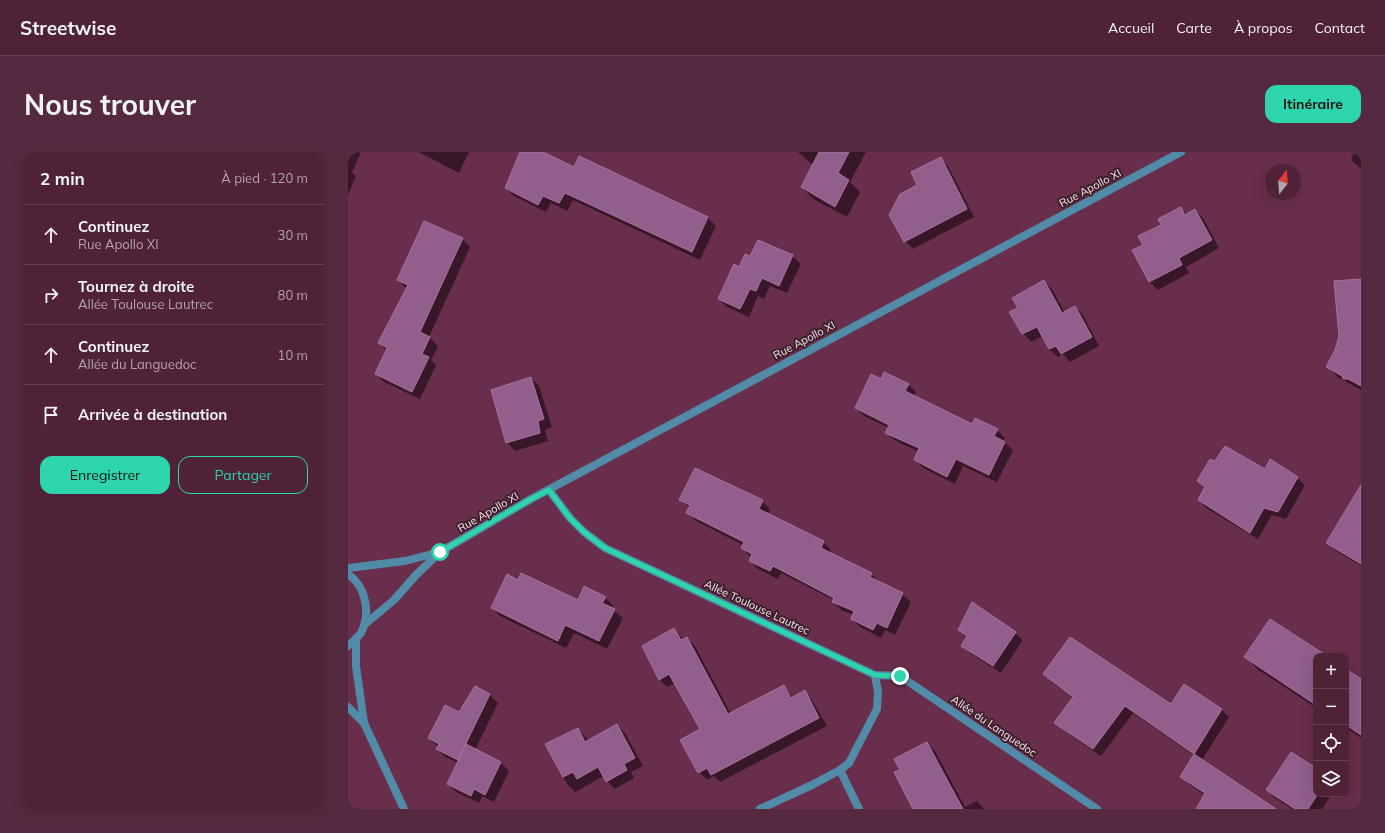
<!DOCTYPE html>
<html lang="fr">
<meta charset="utf-8">
<style>
body{margin:0;font-family:Mulish,sans-serif;background:#552a40;color:#f1f3f6}
.controls{position:absolute;right:12px;bottom:12px;display:grid;overflow:hidden;border-radius:8px;box-shadow:0 4px 16px #0002}
.controls button{width:36px;height:36px;display:grid;place-items:center;padding:0;border:0;border-bottom:1px solid #663f53;background:#4f2238;color:#f1f3f6;font:20px sans-serif}
.compass{position:absolute;left:917px;top:12px;width:36px;height:36px;border-radius:50%;background:#4f2238;box-shadow:0 4px 16px #0002;rotate:17deg}
.stop{position:absolute;width:12px;height:12px;margin:-9px;border:3px solid #2cd5ab;border-radius:50%;background:#fff}
.stop.end{background:#2cd5ab;border-color:#fff;box-shadow:0 1px 4px #0008}
.list{margin:0;padding:0;list-style:none}
h2{display:flex;justify-content:space-between;align-items:center;height:52px;margin:0;padding:0 16px;font-size:17px}
h2 small{font-size:13px;font-weight:400;color:#b3a4ae}
.list li{display:grid;grid-template-columns:26px 1fr auto;gap:12px;align-items:center;box-sizing:border-box;height:60px;padding:0 16px;border-top:1px solid #663f53}
.list b{display:block;font-size:15px;white-space:nowrap}
.list p{margin:0;font-size:13px;white-space:nowrap;color:#b3a4ae}
.list em{font-size:13px;font-style:normal;color:#b3a4ae}
.actions{display:flex;gap:8px;padding:12px 16px}
.actions a{flex:1;padding:9px 0;border:1px solid #2cd5ab;border-radius:12px;text-align:center;font-size:14px;color:#2cd5ab}
.actions .main{background:#2cd5ab;color:#111}
.icon{flex:none;width:22px;height:22px;fill:none;stroke:currentColor;stroke-width:2;stroke-linecap:round;stroke-linejoin:round}
.map{position:relative;flex:none;width:1013px;height:657px;overflow:hidden;border-radius:12px}
header{display:flex;align-items:center;gap:24px;box-sizing:border-box;height:56px;padding:0 20px;background:#4f2238;border-bottom:1px solid #663f53}
header strong{font-size:19px}
nav{display:flex;gap:22px;margin-inline-start:auto;font-size:14px}
.intro{display:flex;align-items:center;justify-content:space-between;box-sizing:border-box;height:96px;padding:0 24px}
h1{margin:0;font-size:28px}
.button{padding:10px 18px;border-radius:12px;background:#2cd5ab;color:#111;font-size:14px;font-weight:700}
main{display:flex;gap:24px;padding:0 24px}
aside{flex:1;background:#4f2238;border-radius:12px;box-shadow:0 4px 16px #0002}
.map>svg:first-child{display:block}
.shadow{fill:#0007;fill-rule:evenodd}
.building{fill:#925e8b;stroke:#a873a1}
.lines{fill:none;stroke-linecap:round;stroke-linejoin:round}
.street{stroke:#518ba7;stroke-width:8}
.route{stroke:#2cd5ab;stroke-width:5}
.labels{text-anchor:middle;dominant-baseline:central;stroke-width:4;stroke-linejoin:round;paint-order:stroke}
.street-label{font-size:11px;fill:#ffe1ed;stroke:#3d222e}
</style>
<header>
<strong>Streetwise</strong>
<nav><a>Accueil</a><a>Carte</a><a>À propos</a><a>Contact</a></nav>
</header>
<div class="intro"><h1>Nous trouver</h1><a class="button">Itinéraire</a></div>
<main>
<aside>
<h2>2 min<small>À pied · 120 m</small></h2>
<ul class="list">
<li><svg class="icon" aria-label="ahead" viewBox="0 0 24 24"><path d="M12 20V5M6 11l6-6 6 6"/></svg><div><b>Continuez</b><p>Rue Apollo XI</p></div><em>30 m</em></li>
<li><svg class="icon" aria-label="right" viewBox="0 0 24 24"><path d="M7 20v-9h11M14 6l5 5-5 5"/></svg><div><b>Tournez à droite</b><p>Allée Toulouse Lautrec</p></div><em>80 m</em></li>
<li><svg class="icon" aria-label="ahead" viewBox="0 0 24 24"><path d="M12 20V5M6 11l6-6 6 6"/></svg><div><b>Continuez</b><p>Allée du Languedoc</p></div><em>10 m</em></li>
<li><svg class="icon" aria-label="arrive" viewBox="0 0 24 24"><path d="M6 21V4h12l-3 4 3 4H6"/></svg><div><b>Arrivée à destination</b></div></li>
</ul>
<div class="actions"><a class="main">Enregistrer</a><a>Partager</a></div>
</aside>
<div class="map">
<svg width="1013" height="657" viewBox="0 0 1013 657">
<rect width="100%" height="100%" fill="#692e4b"/>
<g class="shadow">
<path d="M0,0h13l-9,20 4,4 -8,19z"/>
<path d="M71,0h50l-10,21z"/>
<path d="M173,0h19l35,16 5,-11 128,61 8,8 -16,34 -127,-60 -6,11 -16,-8 -5,9 -32,-16 -8,-8z"/>
<path d="M450,0h68l-16,30 10,10 -13,25 -34,-18 -11,-12 11,-22z"/>
<path d="M1006,0h7v17l-10,-9z"/>
<path d="M592,6l8,8 26,51 -61,32 -8,-8 14,-56z"/>
<path d="M833,56l6,6 8,-4 8,8 16,30 -33,19 3,6 -31,17 -8,-8 -17,-32 11,-5z"/>
<path d="M114,87l8,8 -41,90 9,9 -7,14 5,5 -16,34 -36,-17 -8,-8 11,-23 -8,-8 28,-54 -9,-9z"/>
<path d="M444,104l9,8 -14,29 -17,-7 -6,13 -6,-3 -9,21 -22,-10 -8,-8 21,-31 10,-11z"/>
<path d="M1013,128v110l-22,-12 -12,-12 9,-16z"/>
<path d="M696,129l8,8 13,24 10,-6 8,8 16,31 -29,16 -7,-8 -5,3 -9,-8 -6,-13 -12,6 -8,-9 -12,-20 8,-4zM713,192l-10,5v-2z"/>
<path d="M183,226l8,8 13,41 -7,3 3,11 -33,10 -8,-9z"/>
<path d="M533,228l27,4 8,8 -2,4 59,30 24,4 8,8 -2,3 10,9 -16,32 -34,-16 -8,18 -32,-16 -8,-8 4,-8 -25,-12 -8,-8 3,-4 -25,-12 -8,-8z"/>
<path d="M867,311l50,8 32,7 8,7 -19,34 -14,-4 -14,24 -52,-31 -7,-8 6,-11 -7,-8z"/>
<path d="M332,347l82,2 8,8 -2,6 55,27 8,8 -1,4 41,20 9,8 22,12 9,8 -16,33 -10,-5 -4,8 -21,-11 -8,-8 2,-4 -13,-5 -8,-8 1,-2 -53,-27 -3,6 -20,-10 -8,-8 1,-4 -9,-9 1,-3 -47,-24 -8,-8 2,-5z"/>
<path d="M1013,356v58l-26,-16 -8,-7z"/>
<path d="M170,429l60,20 27,-4 8,9 -1,3 11,9 -16,31 -33,-16 -8,15 -66,-32 -8,-8z"/>
<path d="M923,468l54,36h-9v52l-59,-39 -11,-12z"/>
<path d="M326,477l10,11 3,-2 8,8 36,68 53,-28 9,12 11,-7 8,9 15,26 -107,56 -6,-6 -7,4 -8,-8 2,-43 -26,-46 -8,4 -8,-8z"/>
<path d="M611,478l56,3 8,7 -22,33 -31,-20 -8,-8 5,-7z"/>
<path d="M998,518l15,10v58l-15,-10z"/>
<path d="M696,522l127,32 14,-21 37,25 7,7 -27,43 60,49h-65l8,-14 -15,-10 -8,-8 13,-21 -62,-43 -32,43 -38,-26 -7,-7 17,-25 -21,-16z"/>
<path d="M127,535l15,8 8,8 -23,47 26,13 8,8 -15,31 -12,-6 -3,7 -23,-11 -8,-8 10,-21 -13,-6 -8,-8 1,-2 -9,-9 30,-25z"/>
<path d="M269,573l8,8 18,33 -12,6 3,6 -19,11 -8,-8 -3,-5 -29,16 -8,-8 -20,-39 31,-16 8,8 2,4z"/>
<path d="M579,591l8,8 30,56 12,-6 7,8h-70l-12,-39z"/>
<path d="M968,618v24h16l-10,15h-30l-17,-11 -8,-8z"/>
</g>
<g class="building">
<path d="M172,0h23l31,15 5,-11 129,61 -16,35 -127,-59 -6,10 -16,-7 -5,9 -33,-17z"/>
<path d="M471,0h30l-11,21 11,7 -14,27 -34,-20z"/>
<path d="M593,5l26,52 -63,33 -15,-27 11,-21 17,-9 -6,-13z"/>
<path d="M833,55l4,8 10,-6 17,31 -33,18 3,7 -33,17 -17,-32 11,-5 -5,-9 23,-11 -3,-6z"/>
<path d="M76,69l39,17 -43,94 10,5 -8,17 7,3 -17,35 -37,-18 12,-26 -9,-5 30,-58 -11,-5z"/>
<path d="M410,88l35,15 -14,31 -17,-8 -6,13 -6,-2 -10,20 -22,-10 16,-35 5,3 6,-13 5,2z"/>
<path d="M1013,127v107l-13,-7h-5l-1,-3 -16,-9 9,-17 4,-14 -5,-55z"/>
<path d="M696,128l18,33 13,-7 17,31 -31,17 -5,-8 -7,3 -12,-22 -15,7 -13,-22 9,-4 -6,-10z"/>
<path d="M536,220l25,12 -4,7 67,33 3,-6 23,11 -4,7 11,6 -16,33 -33,-16 -9,18 -33,-17 5,-12 -34,-15 4,-8 -34,-17 16,-34 10,5z"/>
<path d="M183,225l13,42 -6,2 2,12 -34,10 -15,-53z"/>
<path d="M877,294l40,23 5,-10 28,18 -20,35 -14,-4 -14,25 -52,-33 7,-13 -8,-6 13,-22 5,2z"/>
<path d="M347,316l68,32 -4,9 65,32 -3,7 51,25 -2,4 33,16 -16,35 -10,-5 -4,7 -22,-11 3,-8 -22,-9 2,-4 -61,-32 -3,5 -21,-10 3,-7 -11,-6 3,-6 -58,-29 4,-8 -11,-5z"/>
<path d="M1013,333v79l-35,-21z"/>
<path d="M173,421l57,27 6,-14 22,11 -4,6 13,6 -16,32 -34,-16 -7,16 -67,-33 16,-34 11,6z"/>
<path d="M624,450l44,30 -23,34 -32,-20 6,-10 -9,-6z"/>
<path d="M922,467l57,37h-11v49l-72,-48z"/>
<path d="M326,476l7,12 6,-3 41,77 56,-29 7,13 14,-8 14,28 -108,57 -4,-7 -9,5 -18,-33 20,-11 -31,-55 -10,6 -17,-34z"/>
<path d="M722,485l101,67 13,-20 38,25 -28,45 -69,-48 -32,43 -39,-26 19,-26 -30,-23z"/>
<path d="M998,517l15,10v56l-15,-10z"/>
<path d="M127,534l15,8 -32,66 -22,-11 3,-5 -11,-6 17,-33 14,7z"/>
<path d="M269,572l18,34 -11,6 3,6 -21,12 -8,-15 -21,12 -4,-7 -10,5 -18,-33 33,-16 7,14z"/>
<path d="M579,590l17,32 19,35h-50l-19,-37 6,-2 -6,-11z"/>
<path d="M118,592l35,18 -16,33 -11,-6 -3,7 -24,-12z"/>
<path d="M943,600l25,16v29l-8,12h-13l-29,-19z"/>
<path d="M846,602l82,55h-80l9,-16 -25,-16z"/>
</g>
<g class="lines">
<g class="street">
<path d="M201,338l21,28 14,14 21,16 270,127 25,1 197,133"/>
<path d="M0,416l57,-7 35,-9"/>
<path d="M0,422c18,12 23,40 13,59 -4,5 -8,9 -13,13"/>
<path d="M16,473l30,-25 22,-25 24,-23 91,-53 88,-47 562,-300"/>
<path d="M8,487v27l8,57 40,86"/>
<path d="M0,555l16,16"/>
<path d="M492,618l19,39"/>
<path d="M412,657l52,-24 28,-15 9,-7 28,-54 1,-17 -3,-17"/>
</g>
</g>
<g class="lines">
<path class="route" d="M92,400l91,-53 18,-9 21,28 14,14 21,16 270,127 25,1"/>
</g>
<g class="labels">
<g class="street-label">
<text transform="translate(742 36) rotate(-28)">Rue Apollo XI</text>
<text transform="translate(456 188) rotate(-28)">Rue Apollo XI</text>
<text transform="translate(140 360) rotate(-30)">Rue Apollo XI</text>
<text transform="translate(409 455) rotate(25)">Allée Toulouse Lautrec</text>
<text transform="translate(646 574) rotate(34)">Allée du Languedoc</text>
</g>
</g>
</svg>
<div class="controls">
<button>+</button>
<button>−</button>
<button><svg class="icon" aria-label="locate" viewBox="0 0 24 24"><circle cx="12" cy="12" r="6"/><path d="M12 2v4M12 18v4M2 12h4M18 12h4"/></svg></button>
<button><svg class="icon" aria-label="layers" viewBox="0 0 24 24"><path d="M12 4l9 5-9 5-9-5zM3 14l9 5 9-5"/></svg></button>
</div>
<svg class="compass" viewBox="-18 -18 36 36"><path d="M0-13l5 13h-10z" fill="#e53935"/><path d="M0 13l5-13h-10z" fill="#b3a4ae"/></svg>
<div class="stop" style="left:92px;top:400px"></div>
<div class="stop end" style="left:552px;top:524px"></div>
</div>
</main>
